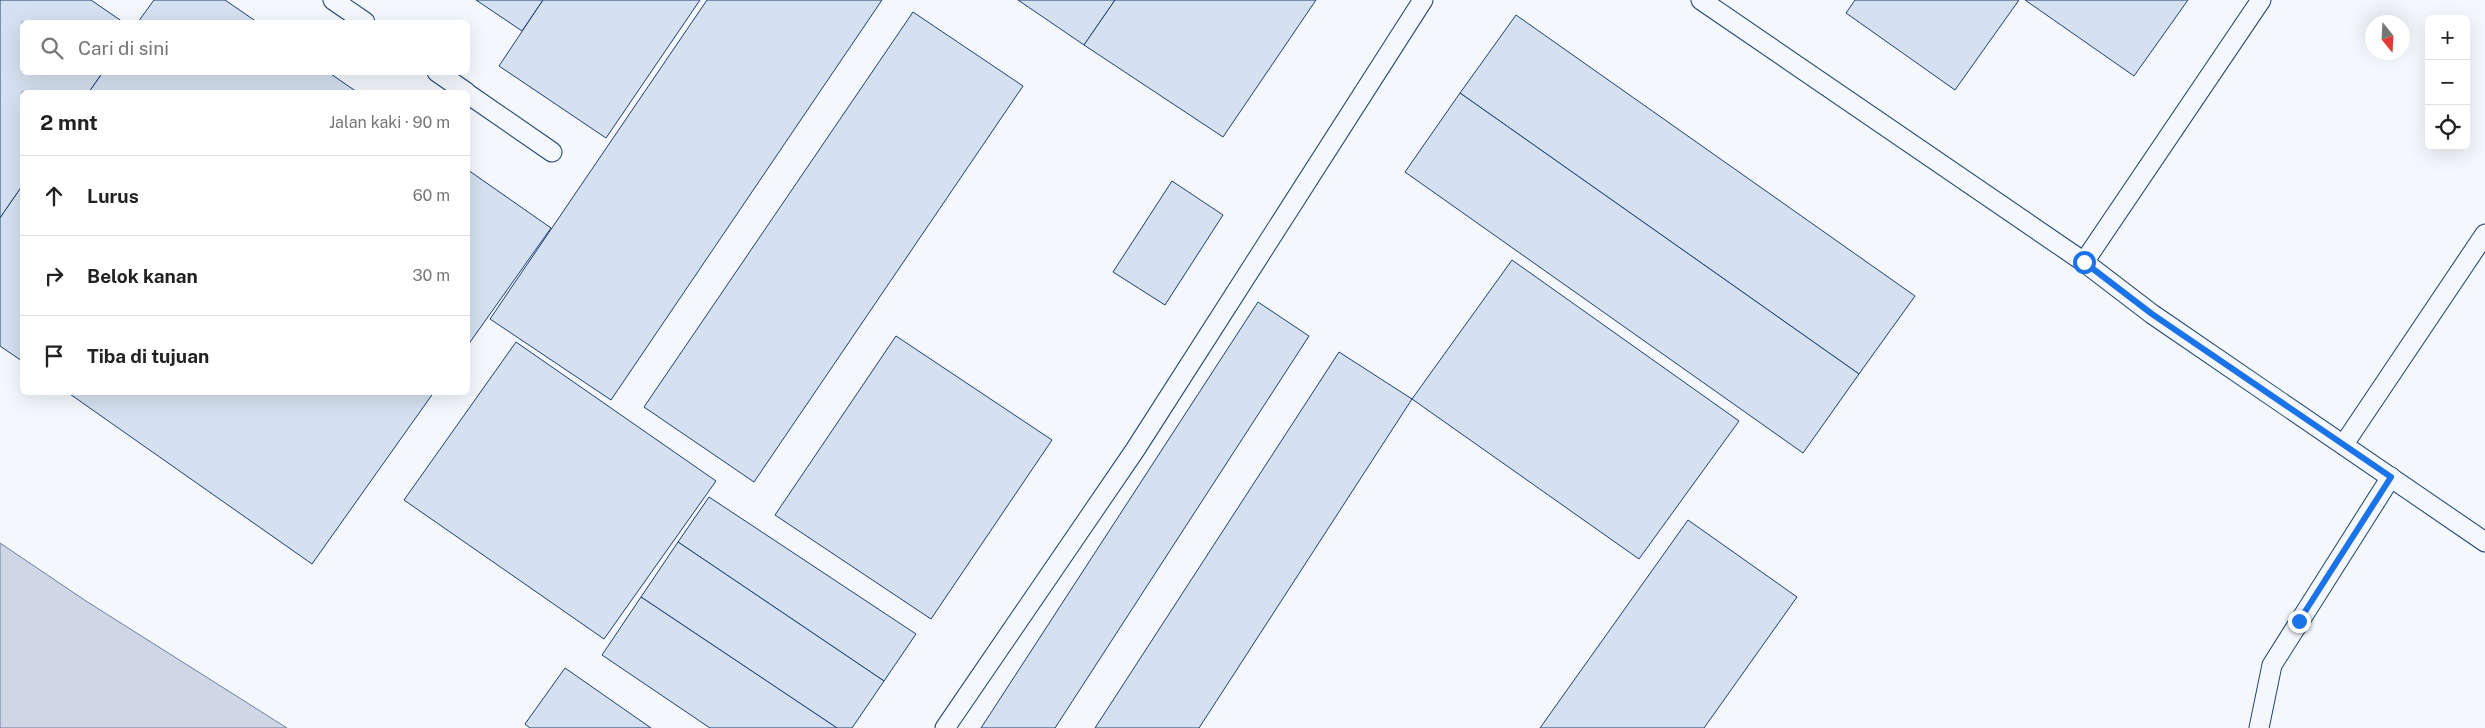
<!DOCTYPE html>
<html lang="id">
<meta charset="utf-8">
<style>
body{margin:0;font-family:"Public Sans",sans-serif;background:#f2f2f2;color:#222}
.controls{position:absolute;right:15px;top:15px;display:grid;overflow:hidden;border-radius:8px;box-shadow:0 5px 20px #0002}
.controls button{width:45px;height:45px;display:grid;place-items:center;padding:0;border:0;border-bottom:1px solid #e0e0e0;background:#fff;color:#222;font:25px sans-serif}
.compass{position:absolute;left:2365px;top:15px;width:45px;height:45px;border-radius:50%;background:#fff;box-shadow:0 5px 20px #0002;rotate:162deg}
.stop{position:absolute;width:15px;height:15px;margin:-11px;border:4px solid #1a73e8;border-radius:50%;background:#fff}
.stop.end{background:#1a73e8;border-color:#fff;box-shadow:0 1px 5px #0008}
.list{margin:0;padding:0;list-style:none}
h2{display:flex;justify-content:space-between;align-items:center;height:65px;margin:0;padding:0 20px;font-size:21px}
h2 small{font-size:16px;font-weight:400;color:#767676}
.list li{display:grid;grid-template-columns:32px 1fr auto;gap:15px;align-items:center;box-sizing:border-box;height:80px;padding:0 20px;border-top:1px solid #e0e0e0}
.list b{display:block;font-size:19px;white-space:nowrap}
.list em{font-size:16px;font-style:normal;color:#767676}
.icon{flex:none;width:28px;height:28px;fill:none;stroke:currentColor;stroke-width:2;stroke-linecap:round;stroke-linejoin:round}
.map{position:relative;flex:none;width:2485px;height:728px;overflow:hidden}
.search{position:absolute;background:#fff;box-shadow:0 5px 20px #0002;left:20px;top:20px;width:450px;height:55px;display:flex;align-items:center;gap:12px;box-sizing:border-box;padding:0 18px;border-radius:8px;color:#767676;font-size:19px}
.panel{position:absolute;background:#fff;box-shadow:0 5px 20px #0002;left:20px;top:90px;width:450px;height:305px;border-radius:8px}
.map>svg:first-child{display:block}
.water{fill:#cfd7e4;stroke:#687fa3}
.building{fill:#d5e0f0;stroke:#1d3f73}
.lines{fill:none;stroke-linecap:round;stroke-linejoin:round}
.service-casing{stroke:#1d3f73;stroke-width:21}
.service{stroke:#f4f7fb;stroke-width:19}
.route{stroke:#1a73e8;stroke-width:6}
</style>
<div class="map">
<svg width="2485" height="728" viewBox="0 0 2485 728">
<rect width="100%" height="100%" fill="#f4f7fb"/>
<path class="water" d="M0,543l86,58 201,127h-287z"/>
<g class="building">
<path d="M0,0h91l32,22h-101v50h81l-14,20h-67v94l-22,32z"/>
<path d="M154,0h71l32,22h-119z"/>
<path d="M476,0h67l-21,31z"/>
<path d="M543,0h157l-94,138 -107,-72z"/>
<path d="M707,0h175l-271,400 -121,-81z"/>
<path d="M1018,0h97l-31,45z"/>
<path d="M1115,0h201l-93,137 -139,-92z"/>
<path d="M1855,0h164l-64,90 -109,-77z"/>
<path d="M2025,0h163l-54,76z"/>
<path d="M913,12l110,74 -269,396 -110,-75z"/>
<path d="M1516,15l399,281 -56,78 -399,-281z"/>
<path d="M103,72h225l29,20h-268z"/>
<path d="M1460,93l399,281 -56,79 -398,-281z"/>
<path d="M468,170l83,58 -83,117z"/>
<path d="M1172,181l51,34 -58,90 -52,-33z"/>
<path d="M22,186v175l-22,-15v-128z"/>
<path d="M1512,260l227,161 -100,138 -227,-160z"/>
<path d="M1258,302l51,34 -254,392h-74z"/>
<path d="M896,336l156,104 -121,179 -156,-104z"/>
<path d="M516,342l200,139 -112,158 -200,-139z"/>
<path d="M1339,352l73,47 -213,329h-104z"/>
<path d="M67,392h367l-122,172z"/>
<path d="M709,497l207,137 -32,47 -206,-139z"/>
<path d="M1688,520l109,77 -93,131h-164z"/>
<path d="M678,542l206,139 -32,47h-15l-196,-131z"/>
<path d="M641,597l196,131h-127l-108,-73z"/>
<path d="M565,668l86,60h-121l-5,-4z"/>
</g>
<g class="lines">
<defs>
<g id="service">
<path d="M333,0l32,22"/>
<path d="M1701,0l383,262 68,52 333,228"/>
<path d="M437,72l29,20"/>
<path d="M468,94l84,58"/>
<path d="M2084,262l177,-262"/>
<path d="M2344,444l141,-210"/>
<path d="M945,728l190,-278 288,-450"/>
<path d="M2259,728l13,-63 119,-188"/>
</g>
</defs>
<use href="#service" class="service-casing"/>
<use href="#service" class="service"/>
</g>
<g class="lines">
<path class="route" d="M2084,262l68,52 239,163 -92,144"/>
</g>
</svg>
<div class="controls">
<button>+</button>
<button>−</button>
<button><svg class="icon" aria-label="locate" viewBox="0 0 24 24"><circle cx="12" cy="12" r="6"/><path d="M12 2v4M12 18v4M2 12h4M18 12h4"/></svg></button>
</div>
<svg class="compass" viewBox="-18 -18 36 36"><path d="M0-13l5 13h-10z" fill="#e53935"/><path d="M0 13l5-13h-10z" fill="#767676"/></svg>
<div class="stop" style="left:2084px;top:262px"></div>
<div class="stop end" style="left:2299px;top:621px"></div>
<div class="search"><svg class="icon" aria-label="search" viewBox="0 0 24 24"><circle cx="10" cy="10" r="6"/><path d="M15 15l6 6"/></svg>Cari di sini</div>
<section class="panel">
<h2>2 mnt<small>Jalan kaki · 90 m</small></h2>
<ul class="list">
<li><svg class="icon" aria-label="ahead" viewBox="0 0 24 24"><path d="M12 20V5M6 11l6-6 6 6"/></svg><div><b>Lurus</b></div><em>60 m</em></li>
<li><svg class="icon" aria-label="right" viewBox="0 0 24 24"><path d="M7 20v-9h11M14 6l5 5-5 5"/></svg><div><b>Belok kanan</b></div><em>30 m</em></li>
<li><svg class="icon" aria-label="arrive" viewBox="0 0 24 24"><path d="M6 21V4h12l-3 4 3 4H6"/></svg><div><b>Tiba di tujuan</b></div></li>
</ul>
</section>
</div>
